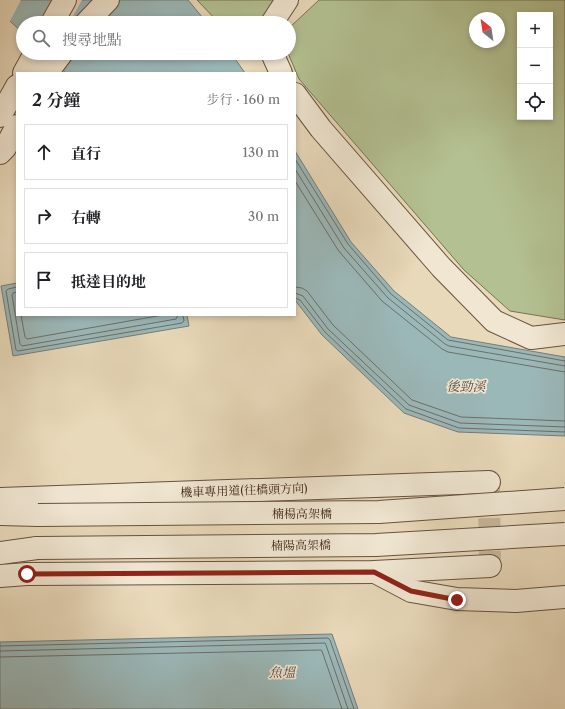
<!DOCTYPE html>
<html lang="zh-TW">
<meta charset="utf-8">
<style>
body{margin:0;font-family:"Libre Caslon Text","Noto Serif TC",serif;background:#f2f2f2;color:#202124}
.controls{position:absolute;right:12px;top:12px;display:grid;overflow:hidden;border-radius:0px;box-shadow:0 2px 6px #0003}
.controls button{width:36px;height:36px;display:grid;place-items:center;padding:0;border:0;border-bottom:1px solid #e0e0e0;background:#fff;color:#202124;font:20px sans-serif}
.compass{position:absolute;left:469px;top:12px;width:36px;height:36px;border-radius:50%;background:#fff;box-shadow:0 2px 6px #0003;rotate:330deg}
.stop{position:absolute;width:12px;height:12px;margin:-9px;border:3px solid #8f2418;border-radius:50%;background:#fff}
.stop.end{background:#8f2418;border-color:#fff;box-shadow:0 1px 4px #0008}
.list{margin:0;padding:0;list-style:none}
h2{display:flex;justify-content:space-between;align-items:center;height:52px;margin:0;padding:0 16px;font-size:17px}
h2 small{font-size:13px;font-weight:400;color:#757577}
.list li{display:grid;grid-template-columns:26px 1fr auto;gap:12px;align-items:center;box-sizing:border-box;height:56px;margin:0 8px 8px;padding:0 8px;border:1px solid #e0e0e0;border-radius:0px}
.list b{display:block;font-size:15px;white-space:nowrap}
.list em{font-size:13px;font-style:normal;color:#757577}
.icon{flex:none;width:22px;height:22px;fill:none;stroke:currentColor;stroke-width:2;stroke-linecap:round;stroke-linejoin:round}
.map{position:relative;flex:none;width:565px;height:709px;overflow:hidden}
.search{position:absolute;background:#fff;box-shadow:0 2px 6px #0003;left:16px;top:16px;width:280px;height:44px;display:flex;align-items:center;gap:10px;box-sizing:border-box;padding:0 14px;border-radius:22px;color:#757577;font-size:15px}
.panel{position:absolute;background:#fff;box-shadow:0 2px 6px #0003;left:16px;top:72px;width:280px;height:244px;border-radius:0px}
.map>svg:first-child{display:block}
.green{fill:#b3c091;stroke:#797254;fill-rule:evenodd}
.water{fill:#9bb8b9;stroke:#767d78}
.pier{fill:#e8d9ba}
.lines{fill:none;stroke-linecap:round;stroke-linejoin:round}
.shore{stroke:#6d6e68;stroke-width:1}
.minor-tunnel{stroke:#c6b599;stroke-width:22;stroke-dasharray:22 11;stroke-linecap:butt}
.minor-casing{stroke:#69513f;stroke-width:24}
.minor{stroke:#f0e6d2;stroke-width:22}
.minor-bridge-casing{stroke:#69513f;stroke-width:24;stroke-linecap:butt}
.minor-bridge{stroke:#f0e6d2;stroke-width:22}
.route{stroke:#8f2418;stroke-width:5}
.labels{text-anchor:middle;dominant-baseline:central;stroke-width:3.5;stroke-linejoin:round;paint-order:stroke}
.street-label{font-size:12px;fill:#3f2416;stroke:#f0e6d2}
.water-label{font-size:13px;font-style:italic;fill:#56493f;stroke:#f0e6d2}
</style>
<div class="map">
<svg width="565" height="709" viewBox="0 0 565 709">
<rect width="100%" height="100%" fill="#e8d9ba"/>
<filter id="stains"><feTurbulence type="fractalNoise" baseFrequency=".005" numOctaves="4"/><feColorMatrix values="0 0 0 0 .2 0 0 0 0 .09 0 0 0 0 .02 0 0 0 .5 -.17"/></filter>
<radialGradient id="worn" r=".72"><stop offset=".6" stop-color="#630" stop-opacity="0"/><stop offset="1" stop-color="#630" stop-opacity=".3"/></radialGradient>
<g class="green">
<path d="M197,0h99l-25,23h-52z"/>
<path d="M319,0h246v320l-55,-9 -46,-41 -165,-191 -11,-26 1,-25zM520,15h30v102h-30zM475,18h24v24h-24z"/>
</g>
<g class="water">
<path d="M0,0h188l19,23h-184v10l-23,-21z"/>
<path d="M44,53h187l14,20h-179z"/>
<path d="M295,151l56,91 43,49 57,46 114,20v79l-107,-4 -54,-19 -82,-78 -27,-35z"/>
<path d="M17,283v32h170l2,11 -176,30 -12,-70z"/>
<path d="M332,634l26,75h-358v-67z"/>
</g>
<g class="pier">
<path d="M0,0h21l-12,23 -9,-8z"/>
<path d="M57,0h25l-13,23h-25z"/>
</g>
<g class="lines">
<g class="shore">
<path d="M295,159l53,85 43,50 57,46 117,21"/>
<path d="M295,169l49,79 44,50 57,46 4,2 116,20"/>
<path d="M295,181l43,69 44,51 60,48 6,3 117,20"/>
<path d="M17,287l-9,2 -2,2 10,59 2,1 164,-28 2,-2 -1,-6"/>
<path d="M295,287l7,1 5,3 26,34 79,75 49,17 104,4"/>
<path d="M17,292l-4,1 -1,2 8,49 2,2 154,-27 2,-4"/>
<path d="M295,293l8,3 25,33 81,76 51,18 105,4"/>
<path d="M295,298l5,2 25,32 81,77 53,19 106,4"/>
<path d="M21,315l4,22 2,2 136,-24"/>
<path d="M0,646l328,-8 2,2 24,69"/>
<path d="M0,651l325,-8 1,2 22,64"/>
<path d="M0,657l321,-7 1,1 20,58"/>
</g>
<path class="minor-tunnel" d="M489,485l1,81"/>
<defs>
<g id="minor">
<path d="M52,23l13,-23"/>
<path d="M86,23l22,-23"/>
<path d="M272,23l15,-23"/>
<path d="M272,53l9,20"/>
<path d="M24,73l11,-20"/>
<path d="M47,73l15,-20"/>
<path d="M295,94l26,35 120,138 53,54 37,17 34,-4"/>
<path d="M0,116l17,-30"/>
<path d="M0,153l5,-5 12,-22"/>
<path d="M0,499l489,-17"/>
<path d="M0,514l38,1"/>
<path d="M0,553l37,-5"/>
<path d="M375,572l36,19 46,8 59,2 49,-4"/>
<path d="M0,576l27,-2 347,-2 116,-6"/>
</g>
</defs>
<use href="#minor" class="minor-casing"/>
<use href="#minor" class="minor"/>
<defs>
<g id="minor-bridge">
<path d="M38,515l341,-3 186,-13"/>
<path d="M37,548l339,-3 189,-11"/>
</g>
</defs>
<use href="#minor-bridge" class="minor-bridge-casing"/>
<use href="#minor-bridge" class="minor-bridge"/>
</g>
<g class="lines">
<path class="route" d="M27,574l347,-2 37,19 46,9"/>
</g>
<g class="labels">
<g class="street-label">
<text transform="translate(244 490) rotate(-2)">機車專用道(往橋頭方向)</text>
<text x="302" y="513">楠楊高架橋</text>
<text transform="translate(301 545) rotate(-1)">楠陽高架橋</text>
</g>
<g class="water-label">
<text x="466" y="386">後勁溪</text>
<text x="282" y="672">魚塭</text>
</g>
</g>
<rect width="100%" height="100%" filter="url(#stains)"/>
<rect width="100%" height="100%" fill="url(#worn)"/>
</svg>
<div class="controls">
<button>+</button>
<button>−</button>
<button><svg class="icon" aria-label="locate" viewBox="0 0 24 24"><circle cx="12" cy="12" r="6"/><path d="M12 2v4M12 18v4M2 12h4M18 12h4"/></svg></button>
</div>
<svg class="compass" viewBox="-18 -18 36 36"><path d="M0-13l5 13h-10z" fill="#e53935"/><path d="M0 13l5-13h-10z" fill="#757577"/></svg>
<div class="stop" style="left:27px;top:574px"></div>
<div class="stop end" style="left:457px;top:600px"></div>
<div class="search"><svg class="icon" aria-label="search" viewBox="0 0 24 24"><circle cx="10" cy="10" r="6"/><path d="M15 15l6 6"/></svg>搜尋地點</div>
<section class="panel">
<h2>2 分鐘<small>步行 · 160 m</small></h2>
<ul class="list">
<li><svg class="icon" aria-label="ahead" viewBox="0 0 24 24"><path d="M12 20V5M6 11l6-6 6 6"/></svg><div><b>直行</b></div><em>130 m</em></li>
<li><svg class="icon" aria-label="right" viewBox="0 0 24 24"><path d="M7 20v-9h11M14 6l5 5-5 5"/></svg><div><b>右轉</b></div><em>30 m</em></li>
<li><svg class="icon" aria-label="arrive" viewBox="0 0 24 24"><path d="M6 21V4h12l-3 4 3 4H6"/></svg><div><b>抵達目的地</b></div></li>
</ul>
</section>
</div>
